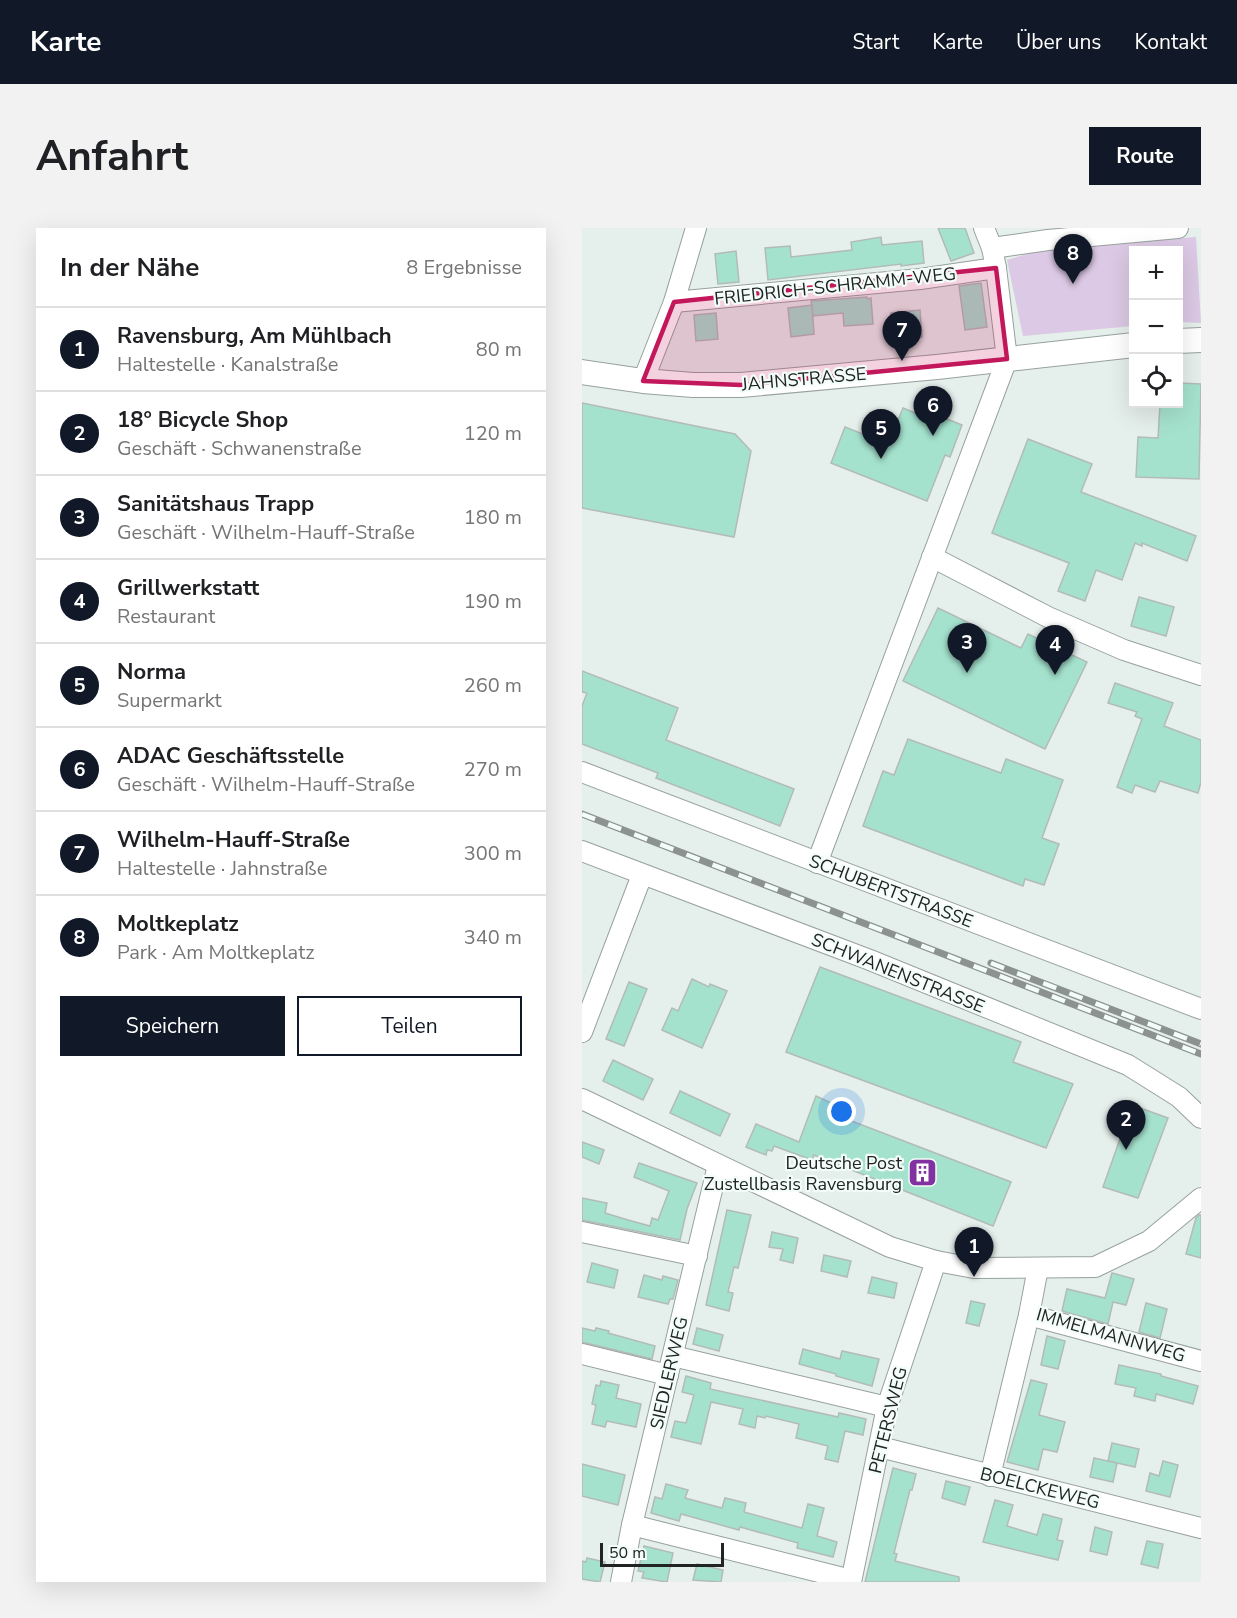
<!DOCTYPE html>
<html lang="de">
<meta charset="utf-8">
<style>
body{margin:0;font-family:"Nunito Sans",sans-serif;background:#f2f2f2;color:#202124}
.controls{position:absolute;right:18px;top:18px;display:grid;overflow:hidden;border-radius:0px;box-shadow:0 6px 24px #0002}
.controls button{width:54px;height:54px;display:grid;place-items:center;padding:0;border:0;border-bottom:2px solid #e0e0e0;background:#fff;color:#202124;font:30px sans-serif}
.scale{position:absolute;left:18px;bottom:15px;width:124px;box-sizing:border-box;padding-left:6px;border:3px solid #212423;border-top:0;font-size:16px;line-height:21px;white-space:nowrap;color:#212423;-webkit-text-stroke:4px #f2fdf9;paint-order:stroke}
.you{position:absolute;left:260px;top:884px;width:21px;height:21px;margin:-15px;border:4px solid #fff;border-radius:50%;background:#1a73e8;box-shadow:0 0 0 9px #1a73e833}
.badge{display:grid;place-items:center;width:39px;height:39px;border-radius:50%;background:#111827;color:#fff;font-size:20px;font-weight:700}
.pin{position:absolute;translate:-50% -50px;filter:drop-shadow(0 2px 3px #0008)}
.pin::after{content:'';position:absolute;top:32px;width:21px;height:18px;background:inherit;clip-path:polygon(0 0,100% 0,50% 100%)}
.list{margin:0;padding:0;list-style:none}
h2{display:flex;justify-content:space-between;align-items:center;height:78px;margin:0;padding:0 24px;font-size:26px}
h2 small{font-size:20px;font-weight:400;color:#757577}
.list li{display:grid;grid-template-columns:39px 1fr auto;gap:18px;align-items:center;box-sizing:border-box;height:84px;padding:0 24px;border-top:2px solid #e0e0e0}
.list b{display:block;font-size:22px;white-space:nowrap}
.list p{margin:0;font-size:20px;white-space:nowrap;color:#757577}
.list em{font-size:20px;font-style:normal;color:#757577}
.actions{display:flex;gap:12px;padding:18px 24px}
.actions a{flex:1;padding:14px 0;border:2px solid #111827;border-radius:0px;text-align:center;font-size:21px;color:#111827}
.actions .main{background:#111827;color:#fff}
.icon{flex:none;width:33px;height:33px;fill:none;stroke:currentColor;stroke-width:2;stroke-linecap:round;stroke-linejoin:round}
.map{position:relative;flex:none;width:619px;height:1354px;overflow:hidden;border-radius:0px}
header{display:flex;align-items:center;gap:36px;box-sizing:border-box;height:84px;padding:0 30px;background:#111827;color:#fff}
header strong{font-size:28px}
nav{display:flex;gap:33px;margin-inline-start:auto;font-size:21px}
.intro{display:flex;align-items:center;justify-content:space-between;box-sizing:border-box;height:144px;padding:0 36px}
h1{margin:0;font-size:42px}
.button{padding:15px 27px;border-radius:0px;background:#111827;color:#fff;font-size:21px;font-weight:700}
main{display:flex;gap:36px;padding:0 36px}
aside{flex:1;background:#fff;border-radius:0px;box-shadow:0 6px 24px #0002}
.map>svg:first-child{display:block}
.green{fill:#dcc9e5}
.building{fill:#a5e2ce;stroke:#b2bbb8;stroke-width:1.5}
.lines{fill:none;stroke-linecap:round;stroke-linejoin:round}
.minor-casing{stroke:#97a19d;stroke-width:22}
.major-casing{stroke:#97a19d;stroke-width:26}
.minor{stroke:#fff;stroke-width:20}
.major{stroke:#fff;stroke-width:24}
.rail-casing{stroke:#8b928f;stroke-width:7}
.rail{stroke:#f2fdf9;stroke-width:4.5;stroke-dasharray:14;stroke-linecap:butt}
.marked{fill:#c2185b;fill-opacity:0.2;stroke:#c2185b;stroke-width:4.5;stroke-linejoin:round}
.labels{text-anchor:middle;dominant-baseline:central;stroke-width:4.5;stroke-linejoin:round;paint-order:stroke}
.street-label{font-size:18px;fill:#212423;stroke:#f2fdf9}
.poi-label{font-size:18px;fill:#212423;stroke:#f2fdf9;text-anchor:end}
</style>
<header>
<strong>Karte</strong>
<nav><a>Start</a><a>Karte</a><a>Über uns</a><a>Kontakt</a></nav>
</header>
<div class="intro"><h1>Anfahrt</h1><a class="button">Route</a></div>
<main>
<aside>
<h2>In der Nähe<small>8 Ergebnisse</small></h2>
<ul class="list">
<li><span class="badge">1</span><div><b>Ravensburg, Am Mühlbach</b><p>Haltestelle · Kanalstraße</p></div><em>80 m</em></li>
<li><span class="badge">2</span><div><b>18° Bicycle Shop</b><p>Geschäft · Schwanenstraße</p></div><em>120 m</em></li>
<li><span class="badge">3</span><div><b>Sanitätshaus Trapp</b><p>Geschäft · Wilhelm-Hauff-Straße</p></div><em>180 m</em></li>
<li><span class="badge">4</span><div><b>Grillwerkstatt</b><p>Restaurant</p></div><em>190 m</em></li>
<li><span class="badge">5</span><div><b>Norma</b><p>Supermarkt</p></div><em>260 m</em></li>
<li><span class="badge">6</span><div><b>ADAC Geschäftsstelle</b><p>Geschäft · Wilhelm-Hauff-Straße</p></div><em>270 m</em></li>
<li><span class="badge">7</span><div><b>Wilhelm-Hauff-Straße</b><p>Haltestelle · Jahnstraße</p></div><em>300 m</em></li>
<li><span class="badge">8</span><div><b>Moltkeplatz</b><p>Park · Am Moltkeplatz</p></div><em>340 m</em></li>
</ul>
<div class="actions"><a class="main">Speichern</a><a>Teilen</a></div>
</aside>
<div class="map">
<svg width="619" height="1354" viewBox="0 0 619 1354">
<rect width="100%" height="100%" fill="#e5efeb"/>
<path class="green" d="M614,9l5,86 -22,-1 -1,-72h-44l-1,76 -110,10 -16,-76 36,-11z"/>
<g class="building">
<path d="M356,0h27l9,25 -23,8z"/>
<path d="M299,9l1,8 40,-4 2,22 -23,3v-2l-133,16 -3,-32 25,-2 1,11 61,-7 -1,-8z"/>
<path d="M154,23l3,31 -21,2 -3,-30z"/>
<path d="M399,55l6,44 -22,3 -6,-44z"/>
<path d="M285,69l1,2 3,-1 2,26 -29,2 -1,-13 -30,3 -2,-15z"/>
<path d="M230,77l2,29 -23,3 -3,-29z"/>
<path d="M338,82l2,27 -28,3 -3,-27z"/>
<path d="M134,85l2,26 -22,2 -2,-26z"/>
<path d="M597,155l22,1 -2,95 -63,-2 2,-40 20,1 2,-34h19z"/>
<path d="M0,175l153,31 16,17 -17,86 -152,-29z"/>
<path d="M321,180l22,9 2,-6 35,14 -12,32 -5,-2 -18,46 -96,-38 14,-36 43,17z"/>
<path d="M446,211l64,25 -11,28 115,44 -9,25 -45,-18v3l-7,-3 -13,37 -26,-10 -11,31 -27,-10 11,-28 -77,-30z"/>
<path d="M557,369l35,10 -8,29 -35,-10z"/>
<path d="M356,380l83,40 7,-14 59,28 -42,87 -142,-68z"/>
<path d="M0,443l96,37 -12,32 128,49 -14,37 -124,-48 2,-5 -76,-29v-38l5,-13 -5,-1z"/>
<path d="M533,455l58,20 -9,23 37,14v42l-3,11 -38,-12 -5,11 -20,-7 -3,8 -15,-6 25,-68 -7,-3 2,-4 -29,-9z"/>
<path d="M326,511l93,34 5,-14 57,21 -21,58 17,6 -15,41 -19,-6 -2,7 -160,-60 20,-55 11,4z"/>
<path d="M238,739l201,75 -8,20 60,22 -27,64 -260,-96z"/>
<path d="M110,751l17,8 1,-3 17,7 -25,57 -40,-18 10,-22 6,3z"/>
<path d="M47,754l18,7 -23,57 -18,-7z"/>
<path d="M31,832l40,19 -10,21 -40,-19z"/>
<path d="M98,863l50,23 -10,22 -50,-23z"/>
<path d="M234,868l15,7 -3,9 183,70 -18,44 -179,-71 -2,5 -38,-14 -2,5 -5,-1 -1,5 -20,-8 10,-23 43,18z"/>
<path d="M550,877l36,13 -30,80 -35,-11z"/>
<path d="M0,914l22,8 -5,14 -17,-7z"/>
<path d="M57,935l58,20 -10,26 -7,31 -98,-20v-22l25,5 -2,10 23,7 22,6 2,-8 6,2 11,-29 -35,-14z"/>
<path d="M145,982l24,5 -13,53 -4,-1 -6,25 5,1 -4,18 -23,-6z"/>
<path d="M617,987h2v43l-15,-4 10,-36z"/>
<path d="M190,1004l26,6 -5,25 -13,-3 3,-11 -14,-2z"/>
<path d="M242,1027l27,6 -4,16 -26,-6z"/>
<path d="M10,1035l26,7 -4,18 -27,-6z"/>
<path d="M530,1045l22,6 -8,26 -13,-3 -5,22 -46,-13 5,-22 38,9z"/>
<path d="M62,1047l18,5 1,-4 15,4 -5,19h-3l-2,5 -30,-7z"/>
<path d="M290,1049l25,6 -3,15 -26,-5z"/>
<path d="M389,1073l14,3 -6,22 -13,-3z"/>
<path d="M564,1075l21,6 -7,29 -21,-6z"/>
<path d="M0,1100l13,3 1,-3 13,3 -1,2 47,13 -3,13 -70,-17z"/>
<path d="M115,1100l26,7 -4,16 -26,-7z"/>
<path d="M465,1108l18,5 -7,28 -17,-4z"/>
<path d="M221,1121l37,10 2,-8 37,8 -7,27 -36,-10v-2l-37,-10z"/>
<path d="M537,1137l42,9v2l37,10 -5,18 -37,-10 -1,7 -21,-5 2,-8 -21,-4z"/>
<path d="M104,1148l25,7 -1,6 128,28 1,-4 27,6 -3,16 -18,-4 -7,31 -13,-3 3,-13 -32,-8 3,-14 -33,-8 -1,2 -8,-2 -2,12 -16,-4 4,-15 -32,-7 -10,42 -30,-7 4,-16 11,2 8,-28 -12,-3z"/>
<path d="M449,1152l16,4 -8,31 26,7 -8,30 -14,-3 -5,21 -31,-8z"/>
<path d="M19,1153l18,4 -3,13 25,6 -5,23 -29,-6 -2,6 -13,-3 4,-19 -4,-1 4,-19 4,1z"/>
<path d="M530,1215l27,6 -4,18 -27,-6z"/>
<path d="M512,1230l23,5 -4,19 -23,-5z"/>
<path d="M581,1233l15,4 -8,32 -24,-6 4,-18 9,3z"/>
<path d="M0,1236l43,11 -7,30 -36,-9z"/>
<path d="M311,1240l23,6 -4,16h-2l-16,63 3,1 -2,7 64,16v5h-94z"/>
<path d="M364,1253l24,6 -5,18 -23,-7z"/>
<path d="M84,1256l22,6 -3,8 37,10 3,-10 21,5 -2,9 58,16 6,-24 16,4 -7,28 20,6 -4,15 -36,-9 1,-5 -58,-16 -1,3 -58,-16 -2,7 -28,-8 4,-16 7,2z"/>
<path d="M413,1272l18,5 -6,21 30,9 6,-21 19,5 -5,21 6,1 -5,19 -75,-18z"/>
<path d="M513,1299l17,5 -5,23 -17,-4z"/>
<path d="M565,1313l16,3 -5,24 -17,-4z"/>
<path d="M62,1318l29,7 -6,29 -25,-4 2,-6 -6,-1z"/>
<path d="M5,1330l18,4 -5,20 -18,-3v-18l4,1z"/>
<path d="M115,1336l26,6 -2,12 -28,-2z"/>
</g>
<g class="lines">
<defs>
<g id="minor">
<path d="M410,20l56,-8 130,-12"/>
<path d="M92,74l246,-23 76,-11"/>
<path d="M61,153l31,-79 22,-74"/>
<path d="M350,329l116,60 76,33 77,25"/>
<path d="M0,544l619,237"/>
<path d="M0,623l288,109 258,105 51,32 22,21"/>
<path d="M235,635l190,-504 -11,-91 -4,-20 -8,-20"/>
<path d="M0,804l60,-157"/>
<path d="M0,871l308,148 46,14 38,7 121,-1 54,-26 52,-43"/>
<path d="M0,1004l115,24"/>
<path d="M456,1040l-9,47 172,46"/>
<path d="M0,1126l86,21"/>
<path d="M91,1128l214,51"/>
<path d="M298,1219l321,81"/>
<path d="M408,1248l39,-161"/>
<path d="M50,1297l219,55"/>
<path d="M39,1354l11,-57 86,-360"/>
<path d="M269,1354l36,-175 49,-146"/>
</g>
<g id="major">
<path d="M596,113l23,-1"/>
<path d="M0,144l61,9 50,4h48l196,-18 197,-22"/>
</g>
</defs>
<use href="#minor" class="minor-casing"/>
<use href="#major" class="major-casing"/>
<use href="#minor" class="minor"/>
<use href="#major" class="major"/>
<defs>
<g id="rail">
<path d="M0,586l619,240"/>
<path d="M409,735l210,81"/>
</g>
</defs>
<use href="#rail" class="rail-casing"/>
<use href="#rail" class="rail"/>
</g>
<path class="marked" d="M414,40l11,91 -266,26 -98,-4 31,-79z"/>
<defs>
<symbol id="building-square" viewBox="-11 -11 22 22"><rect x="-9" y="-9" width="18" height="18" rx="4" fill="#8231a0" stroke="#f2fdf9"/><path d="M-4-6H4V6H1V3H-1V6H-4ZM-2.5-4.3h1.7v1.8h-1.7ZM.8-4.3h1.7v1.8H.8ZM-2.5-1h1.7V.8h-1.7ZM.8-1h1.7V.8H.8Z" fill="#fff"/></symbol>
</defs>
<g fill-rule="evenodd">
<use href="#building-square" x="324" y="928" width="33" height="33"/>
</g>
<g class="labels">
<g class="street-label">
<text transform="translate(253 58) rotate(-6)">FRIEDRICH-SCHRAMM-WEG</text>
<text transform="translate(222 151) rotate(-5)">JAHNSTRASSE</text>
<text transform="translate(309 663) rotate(21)">SCHUBERTSTRASSE</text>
<text transform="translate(316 745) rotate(22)">SCHWANENSTRASSE</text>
<text transform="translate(529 1107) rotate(16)">IMMELMANNWEG</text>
<text transform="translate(87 1145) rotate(-77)">SIEDLERWEG</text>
<text transform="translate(306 1192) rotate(-76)">PETERSWEG</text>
<text transform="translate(458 1260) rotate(14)">BOELCKEWEG</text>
</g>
<g class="poi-label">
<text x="320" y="935">Deutsche Post<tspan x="320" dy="21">Zustellbasis Ravensburg</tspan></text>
</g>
</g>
</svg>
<div class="controls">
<button>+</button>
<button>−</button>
<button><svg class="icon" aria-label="locate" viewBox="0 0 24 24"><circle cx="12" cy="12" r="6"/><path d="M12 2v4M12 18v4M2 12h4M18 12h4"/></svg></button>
</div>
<div class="scale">50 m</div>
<div class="you"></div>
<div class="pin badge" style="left:392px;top:1049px">1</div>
<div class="pin badge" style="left:544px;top:922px">2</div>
<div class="pin badge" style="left:385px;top:445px">3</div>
<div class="pin badge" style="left:473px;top:447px">4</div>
<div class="pin badge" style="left:299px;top:231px">5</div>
<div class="pin badge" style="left:351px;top:208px">6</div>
<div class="pin badge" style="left:320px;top:133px">7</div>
<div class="pin badge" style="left:491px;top:56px">8</div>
</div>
</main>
